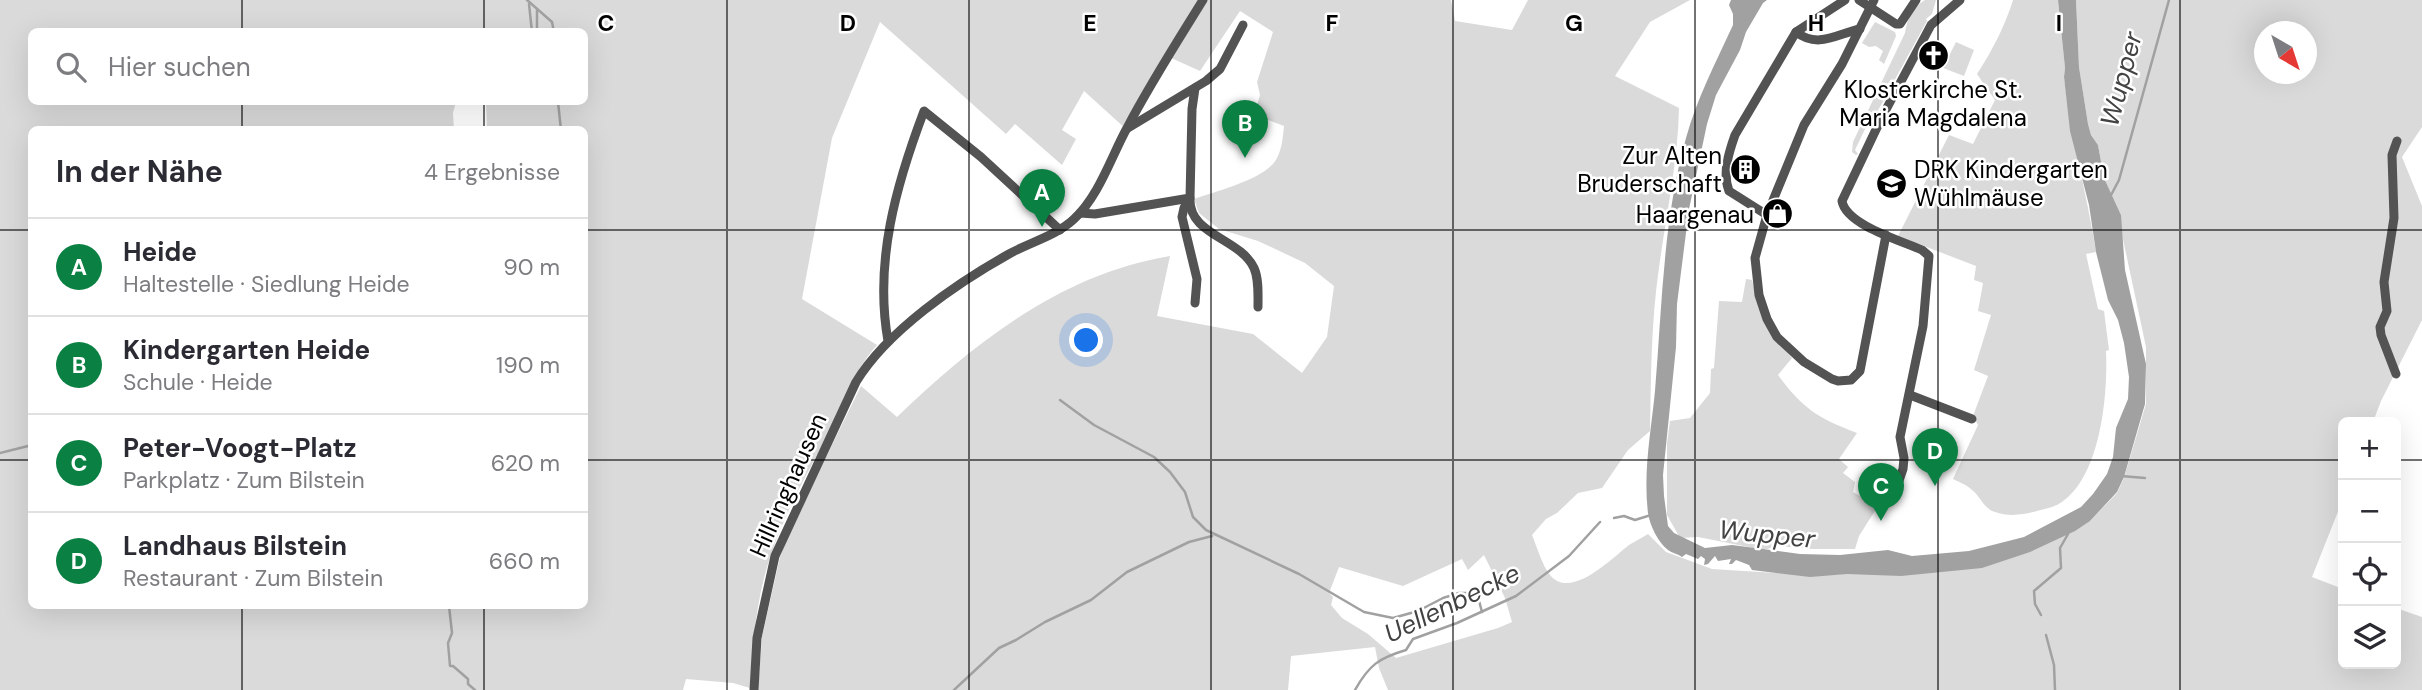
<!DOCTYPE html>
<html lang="de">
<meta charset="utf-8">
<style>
body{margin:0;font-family:"DM Sans",sans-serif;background:#f2f2f3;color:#2b2b33}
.controls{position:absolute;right:21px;bottom:21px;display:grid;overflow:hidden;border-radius:10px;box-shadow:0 7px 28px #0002}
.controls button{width:63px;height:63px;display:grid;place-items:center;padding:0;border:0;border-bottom:2px solid #e1e1e2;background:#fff;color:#2b2b33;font:35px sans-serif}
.compass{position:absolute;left:2254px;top:21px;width:63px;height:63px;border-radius:50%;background:#fff;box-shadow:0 7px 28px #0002;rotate:141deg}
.you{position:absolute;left:1087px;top:341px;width:24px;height:24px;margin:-18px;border:5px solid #fff;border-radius:50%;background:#1a73e8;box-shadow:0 0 0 10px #1a73e833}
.badge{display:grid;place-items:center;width:46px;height:46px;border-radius:50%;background:#0b8043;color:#fff;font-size:23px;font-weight:700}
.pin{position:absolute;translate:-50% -58px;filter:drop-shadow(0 2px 4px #0008)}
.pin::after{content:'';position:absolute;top:37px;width:24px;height:21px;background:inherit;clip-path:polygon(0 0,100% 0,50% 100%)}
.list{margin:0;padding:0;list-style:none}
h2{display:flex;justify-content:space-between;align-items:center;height:91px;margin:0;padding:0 28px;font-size:30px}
h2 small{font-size:23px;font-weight:400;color:#7c7c81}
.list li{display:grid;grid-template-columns:46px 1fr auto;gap:21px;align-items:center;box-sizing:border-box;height:98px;padding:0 28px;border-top:2px solid #e1e1e2}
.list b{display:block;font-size:26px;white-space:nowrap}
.list p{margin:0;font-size:23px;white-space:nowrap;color:#7c7c81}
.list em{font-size:23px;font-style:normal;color:#7c7c81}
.icon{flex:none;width:38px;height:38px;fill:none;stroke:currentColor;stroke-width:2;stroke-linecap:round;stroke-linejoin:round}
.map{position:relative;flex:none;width:2422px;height:690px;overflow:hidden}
.search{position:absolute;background:#fff;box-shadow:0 7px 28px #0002;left:28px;top:28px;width:560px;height:77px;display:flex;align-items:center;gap:18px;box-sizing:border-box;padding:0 24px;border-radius:10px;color:#7c7c81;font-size:26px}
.panel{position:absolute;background:#fff;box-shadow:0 7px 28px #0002;left:28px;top:126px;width:560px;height:483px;border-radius:10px}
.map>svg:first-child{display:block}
.green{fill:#dadada;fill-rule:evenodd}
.water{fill:#a1a1a1}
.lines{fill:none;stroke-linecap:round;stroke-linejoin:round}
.stream{stroke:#a1a1a1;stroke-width:2.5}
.street{stroke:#535353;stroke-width:9}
.grid{fill:none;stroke:#000;stroke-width:2;stroke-opacity:0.55}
.labels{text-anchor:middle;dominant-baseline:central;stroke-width:5;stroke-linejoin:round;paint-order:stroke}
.poi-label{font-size:24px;fill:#000;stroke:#fff;text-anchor:end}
.street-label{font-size:24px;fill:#000;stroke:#fff}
.water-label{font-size:26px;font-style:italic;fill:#424242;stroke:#fff}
.grid-label{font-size:23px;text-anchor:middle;font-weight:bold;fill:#000;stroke:#fff;stroke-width:5;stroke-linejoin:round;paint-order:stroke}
</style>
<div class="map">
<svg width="2422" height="690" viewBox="0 0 2422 690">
<rect width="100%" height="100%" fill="#fff"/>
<g class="green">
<path d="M0,0h1451l4,21 57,9 16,-30h162l-40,22 -35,54 64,32c-1,54 -13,107 -20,160 -8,54 -8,109 -9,163l-22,19 -26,38 -24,5 -21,20 -11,6 -14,16c5,12 10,30 18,40 21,26 63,-18 79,-30 6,-4 13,-7 19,-11l18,18 46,17 81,5h121l176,-53 27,-28 7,-15 22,-74v-57l-25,-117v-15l-17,-37 -6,-33 -7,-10 -3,-11 -9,-57 -3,-67h346v127l-20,30 20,49v114l-41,81 -8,21h-30v77l-31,78 31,12v75h53v-56l26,9v73h-1034l-9,-22 -4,-21 -84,9 -3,34h-530l4,-53 18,-80 12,-31 69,-140 36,31c77,-74 164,-143 273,-161l-13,60 96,18 49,39 25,-36 7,-51 -29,-23 -47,-22 -39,-12 -20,-16 -5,-14c21,-8 73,-20 83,-41 5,-9 6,-22 7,-32l-30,-11 6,-20 -3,-13 16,-50 -33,-21 -40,60 -31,-14 -43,72 -42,-38 -22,39 14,9 -14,26 -47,-41 -9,10 -126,-112 -48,116 -30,161 75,46c-22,24 -27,47 -41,74 -23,45 -50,89 -65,136 -15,42 -18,89 -21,133l-17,-5 -47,-4 -3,11h-683zM32,32h552v70h-98l1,27 97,1v476h-552v-476h422l-1,-17 3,-11h-424zM2264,32h42v42h-42zM1484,555l21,43 7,24 -14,6 -102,30 -28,-24 -26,-16 -11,-13 2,-8 -4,-4 10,-26 64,19 59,-27 6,11z"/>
<path d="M1925,0h11l-4,14 -6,5 1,2 -57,104 -4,2 -11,23 3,4 -2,1 -4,-3 1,-10 52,-109c2,-14 8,-26 20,-33z"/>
<path d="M2013,0h45l7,68 -1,9c6,59 23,116 32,175l-10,2 12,55 6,2 5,39 -3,1c2,43 -5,124 -44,151 -7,5 -17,7 -25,9 -13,4 -29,6 -42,1 -11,-3 -15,-16 -23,-22 -5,-5 -13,-8 -19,-11l25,-54 -5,-9 15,-40 -14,-6 17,-55 -13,-4 5,-28 -9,-3 2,-14 -78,-30 51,-101 24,9 22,-44 -18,-26c15,-23 28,-48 36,-74z"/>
<path d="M1875,22l20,10 1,4 -12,28 -5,-4 4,-9 -7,-5 -7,1 -7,-4z"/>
<path d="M1956,42l18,8 -10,26 -21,-8z"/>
<path d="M1746,279l6,1c7,29 19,56 40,78l-14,17c25,34 40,43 79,58l-18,26 9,8 -5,6 12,9 -2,10 25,14 -19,30 -4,13h-44l-33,-3 -14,4 -66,-13 -18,1 -13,-23v-72l3,-22 20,-3 20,-25 1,-24 3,-1 5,-67 23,1z"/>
</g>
<path class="water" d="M1731,0h36l-4,3 -17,29 -6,18 -24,45 -9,29 -18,85 -12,95 -1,43 -13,128 1,21 4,30 6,7 31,15 27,-3 68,9 40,1 48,-5 24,6 57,-5 55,-14 57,-30 12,-13 14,-20 6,-17 3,-29 12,-29 1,-22 -5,-34 -6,-23 -10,-20 -12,-48 -7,-47 -19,-74 -6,-54 1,-9 -7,-68h18l3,67 9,57 3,11 7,10 6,33 17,37 4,55 21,94 -1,40 -21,73 -7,15 -27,29 -15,10 -45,21 -48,16 -81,8 -54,-2 -37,3 -58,-7 -3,-5 -13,-5 -4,4h-3l2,-5 -13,2 -3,-5 -7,8 -4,1 1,-6 -4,-3 -3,3 -12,-5 -4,3c-4,-3 -10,-4 -14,-7 -10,-8 -18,-24 -20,-37 -5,-41 3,-81 7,-122 7,-84 8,-171 31,-253 11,-40 30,-76 47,-113v-11l-4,-9z"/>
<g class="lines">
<g class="stream">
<path d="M527,0l25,22 2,10"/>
<path d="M529,4l3,28"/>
<path d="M537,10v22"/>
<path d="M558,102l3,28"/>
<path d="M2110,197l9,-17 50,-180"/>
<path d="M1060,400l34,25 60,32 16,15 15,20 8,25 13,13 93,44 65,38 29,6 25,-7 25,-13 16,-5h18l5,19"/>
<path d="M0,453l32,-8"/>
<path d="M2121,476l24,2"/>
<path d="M1614,518l10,-2 11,4 16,-5"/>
<path d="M449,606l3,27 -4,10 2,23h3l15,13v5l7,6"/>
<path d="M2041,615l-6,-11 -1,-13 27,-23 -1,-20 8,-14"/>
<path d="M2046,635l8,30 1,25"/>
<path d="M954,690l45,-42 17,-8 29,-18 46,-22 36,-28 62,-30 23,-6"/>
<path d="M1355,690c14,-25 24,-32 51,-40l7,-11 44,-16 59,-27 53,-40 31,-34"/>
</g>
<g class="street">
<path d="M1859,0l37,24h4l16,-24"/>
<path d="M1874,0l-32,64 -38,61 -37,90 -12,43 4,37 8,24 10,18 27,25 28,17 6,2 13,-1 9,-9 26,-136"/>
<path d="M1796,32c22,17 41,2 64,-3"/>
<path d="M1128,128l78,-47 14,-12 23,-44"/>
<path d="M1190,198c-2,37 50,40 64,70 5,11 4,27 4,39"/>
<path d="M1189,200l-5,8 -2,9 15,62 -2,24"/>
<path d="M1080,213l15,1 95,-16 2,-89 3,-21"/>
<path d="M1767,215l-38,-24c-7,-18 0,-39 6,-56l61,-103 49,-32"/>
<path d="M888,341c-14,-79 8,-156 36,-230l57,46 79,73"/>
<path d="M2396,374l-15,-39 -1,-8 7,-16 -3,-29 10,-64 -2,-63 5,-14"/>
<path d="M1910,395l62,24"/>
<path d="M1894,495l9,-26 1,-11 -4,-21 23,-111 6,-70 -7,-6c-20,-9 -76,-25 -80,-49l39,-82 50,-94 29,-25"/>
<path d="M754,690l3,-52 18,-82 81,-174c31,-51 101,-99 153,-128 21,-12 47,-18 65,-35 25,-23 37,-62 53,-91 23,-44 50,-86 76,-128"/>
</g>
</g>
<path class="grid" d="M242,0v32M484,0v32M727,0v690M969,0v690M1211,0v690M1453,0v690M1695,0v690M1938,0v690M2180,0v690M242,102v28M484,102v28M0,230h32M584,230h1838M0,460h32M584,460h1759M2396,460h26M242,606v84M484,606v84"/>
<defs>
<symbol id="church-disc" viewBox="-11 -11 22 22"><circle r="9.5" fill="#000" stroke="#fff"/><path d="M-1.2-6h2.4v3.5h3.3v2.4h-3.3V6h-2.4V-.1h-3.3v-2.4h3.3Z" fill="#fff"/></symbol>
<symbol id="building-disc" viewBox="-11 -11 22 22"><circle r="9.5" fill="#000" stroke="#fff"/><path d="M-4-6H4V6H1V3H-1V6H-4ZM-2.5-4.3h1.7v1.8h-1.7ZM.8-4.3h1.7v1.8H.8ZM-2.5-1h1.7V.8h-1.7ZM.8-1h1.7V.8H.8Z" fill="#fff"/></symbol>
<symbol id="school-disc" viewBox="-11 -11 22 22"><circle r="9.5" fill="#000" stroke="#fff"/><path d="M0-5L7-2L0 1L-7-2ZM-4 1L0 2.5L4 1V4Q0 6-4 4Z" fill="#fff"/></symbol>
<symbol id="shop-disc" viewBox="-11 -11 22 22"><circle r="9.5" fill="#000" stroke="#fff"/><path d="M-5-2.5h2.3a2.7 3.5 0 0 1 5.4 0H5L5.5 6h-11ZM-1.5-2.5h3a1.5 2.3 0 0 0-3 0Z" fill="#fff"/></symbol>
</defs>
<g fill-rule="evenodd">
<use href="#church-disc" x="1916" y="38" width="35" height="35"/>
<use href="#building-disc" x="1728" y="152" width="35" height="35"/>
<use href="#school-disc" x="1874" y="166" width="35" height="35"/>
<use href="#shop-disc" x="1760" y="196" width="35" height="35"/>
</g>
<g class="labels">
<g class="poi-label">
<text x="1933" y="89" text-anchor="middle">Klosterkirche St.<tspan x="1933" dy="28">Maria Magdalena</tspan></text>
<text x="1722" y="155">Zur Alten<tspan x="1722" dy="28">Bruderschaft</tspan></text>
<text x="1914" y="169" text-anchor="start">DRK Kindergarten<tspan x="1914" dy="28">Wühlmäuse</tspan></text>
<text x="1754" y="214">Haargenau</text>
</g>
<g class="street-label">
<text transform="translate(788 485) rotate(-66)">Hillringhausen</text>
</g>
<g class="water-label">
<text transform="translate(2121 79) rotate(-75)">Wupper</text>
<text transform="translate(1767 534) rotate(6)">Wupper</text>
<text transform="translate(1452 603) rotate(-26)">Uellenbecke</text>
</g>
</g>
<g class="grid-label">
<text x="606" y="31">C</text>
<text x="848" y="31">D</text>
<text x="1090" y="31">E</text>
<text x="1332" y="31">F</text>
<text x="1574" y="31">G</text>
<text x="1816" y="31">H</text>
<text x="2059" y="31">I</text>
</g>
</svg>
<div class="controls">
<button>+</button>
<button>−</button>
<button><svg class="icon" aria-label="locate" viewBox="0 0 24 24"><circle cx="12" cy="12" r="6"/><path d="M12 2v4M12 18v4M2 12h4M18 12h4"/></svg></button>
<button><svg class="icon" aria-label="layers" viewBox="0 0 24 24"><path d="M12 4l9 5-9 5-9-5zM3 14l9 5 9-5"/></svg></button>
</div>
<svg class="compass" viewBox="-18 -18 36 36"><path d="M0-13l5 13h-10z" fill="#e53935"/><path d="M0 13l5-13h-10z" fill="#7c7c81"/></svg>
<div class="you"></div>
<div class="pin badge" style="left:1042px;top:227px">A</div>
<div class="pin badge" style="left:1245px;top:158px">B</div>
<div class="pin badge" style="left:1881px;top:521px">C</div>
<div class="pin badge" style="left:1935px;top:486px">D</div>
<div class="search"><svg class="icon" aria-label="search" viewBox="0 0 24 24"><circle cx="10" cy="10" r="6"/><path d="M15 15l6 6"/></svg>Hier suchen</div>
<section class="panel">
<h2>In der Nähe<small>4 Ergebnisse</small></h2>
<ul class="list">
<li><span class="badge">A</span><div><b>Heide</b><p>Haltestelle · Siedlung Heide</p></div><em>90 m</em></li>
<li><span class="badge">B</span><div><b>Kindergarten Heide</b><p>Schule · Heide</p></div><em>190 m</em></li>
<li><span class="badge">C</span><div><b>Peter-Voogt-Platz</b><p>Parkplatz · Zum Bilstein</p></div><em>620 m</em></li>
<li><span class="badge">D</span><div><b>Landhaus Bilstein</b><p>Restaurant · Zum Bilstein</p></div><em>660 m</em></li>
</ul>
</section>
</div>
